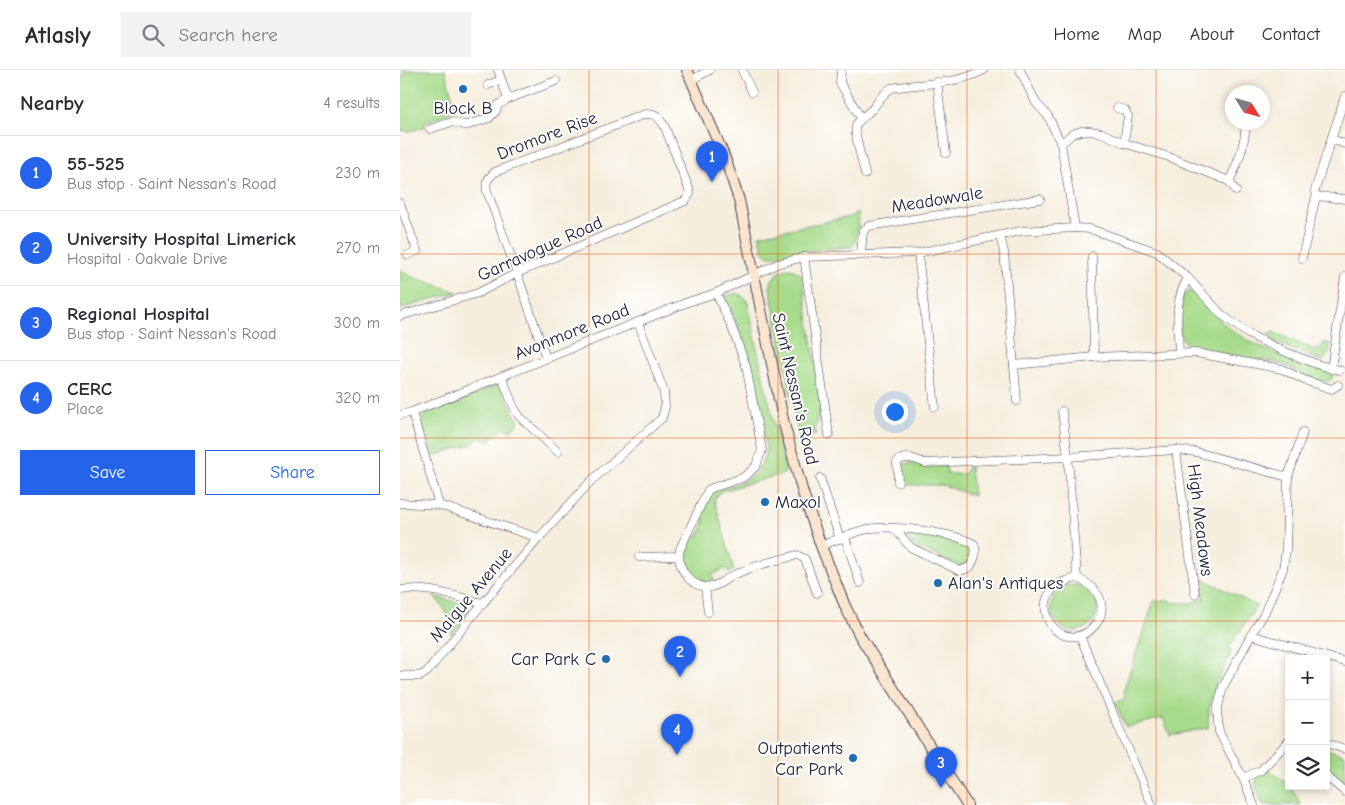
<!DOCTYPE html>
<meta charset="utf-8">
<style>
body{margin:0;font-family:"Comic Neue",sans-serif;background:#f2f2f3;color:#2b2b33}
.controls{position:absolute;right:15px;bottom:15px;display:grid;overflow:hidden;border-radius:0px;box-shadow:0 2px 8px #0003}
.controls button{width:45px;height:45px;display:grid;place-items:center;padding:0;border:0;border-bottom:1px solid #e1e1e2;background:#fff;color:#2b2b33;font:25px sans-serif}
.compass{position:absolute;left:825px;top:15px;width:45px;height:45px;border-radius:50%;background:#fff;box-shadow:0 2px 8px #0003;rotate:127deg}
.you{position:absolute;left:494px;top:341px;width:18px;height:18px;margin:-12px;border:4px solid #fff;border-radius:50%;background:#1a73e8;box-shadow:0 0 0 8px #1a73e833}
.badge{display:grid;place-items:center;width:32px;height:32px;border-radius:50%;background:#2563eb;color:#fff;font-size:16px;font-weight:700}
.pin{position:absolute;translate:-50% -41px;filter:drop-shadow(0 1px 2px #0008)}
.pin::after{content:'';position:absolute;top:26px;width:18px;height:15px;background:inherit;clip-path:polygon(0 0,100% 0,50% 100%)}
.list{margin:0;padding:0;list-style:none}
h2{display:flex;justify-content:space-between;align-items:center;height:65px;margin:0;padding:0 20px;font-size:21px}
h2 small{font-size:16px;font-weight:400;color:#7c7c81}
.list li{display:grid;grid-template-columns:32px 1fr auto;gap:15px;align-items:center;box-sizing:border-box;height:75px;padding:0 20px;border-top:1px solid #e1e1e2}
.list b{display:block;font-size:19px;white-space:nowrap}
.list p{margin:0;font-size:16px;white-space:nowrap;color:#7c7c81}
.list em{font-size:16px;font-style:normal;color:#7c7c81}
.actions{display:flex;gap:10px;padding:15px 20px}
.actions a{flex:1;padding:11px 0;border:1px solid #2563eb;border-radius:0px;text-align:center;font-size:18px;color:#2563eb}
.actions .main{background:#2563eb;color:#fff}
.icon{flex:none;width:28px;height:28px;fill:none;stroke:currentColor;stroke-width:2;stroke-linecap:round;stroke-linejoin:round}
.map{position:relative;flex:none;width:945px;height:735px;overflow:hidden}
header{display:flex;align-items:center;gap:30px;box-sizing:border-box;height:70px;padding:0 25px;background:#fff;border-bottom:1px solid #e1e1e2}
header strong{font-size:24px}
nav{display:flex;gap:28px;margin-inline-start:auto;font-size:18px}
.search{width:350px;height:45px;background:#f2f2f3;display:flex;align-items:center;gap:12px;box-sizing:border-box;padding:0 18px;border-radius:0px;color:#7c7c81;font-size:19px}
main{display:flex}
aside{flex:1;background:#fff}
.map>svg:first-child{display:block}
.green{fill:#a7db8b;stroke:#647e63}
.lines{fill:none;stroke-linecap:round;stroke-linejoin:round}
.street-casing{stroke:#424153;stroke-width:9}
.secondary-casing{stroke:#424153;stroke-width:12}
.street{stroke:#fff;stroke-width:8}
.secondary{stroke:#fbe5cf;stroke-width:10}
.grid{fill:none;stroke:#e8590c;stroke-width:1;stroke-opacity:0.55}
.poi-dot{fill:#1f6fb2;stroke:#fff;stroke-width:2}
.labels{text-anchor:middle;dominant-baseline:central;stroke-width:4;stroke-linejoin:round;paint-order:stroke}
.poi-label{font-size:18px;fill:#22223b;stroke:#fff;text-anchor:start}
.street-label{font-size:18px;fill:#22223b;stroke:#fff}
</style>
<header>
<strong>Atlasly</strong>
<div class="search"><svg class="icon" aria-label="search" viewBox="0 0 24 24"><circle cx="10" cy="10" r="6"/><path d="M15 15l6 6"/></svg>Search here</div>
<nav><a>Home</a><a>Map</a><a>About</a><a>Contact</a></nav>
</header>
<main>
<aside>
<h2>Nearby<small>4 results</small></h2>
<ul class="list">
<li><span class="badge">1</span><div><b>55-525</b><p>Bus stop · Saint Nessan's Road</p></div><em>230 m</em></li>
<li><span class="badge">2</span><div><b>University Hospital Limerick</b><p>Hospital · Oakvale Drive</p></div><em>270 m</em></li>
<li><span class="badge">3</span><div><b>Regional Hospital</b><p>Bus stop · Saint Nessan's Road</p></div><em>300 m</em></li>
<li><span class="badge">4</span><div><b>CERC</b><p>Place</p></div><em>320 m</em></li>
</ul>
<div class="actions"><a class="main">Save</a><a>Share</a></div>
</aside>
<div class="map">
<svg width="945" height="735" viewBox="0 0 945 735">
<rect width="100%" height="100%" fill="#fff"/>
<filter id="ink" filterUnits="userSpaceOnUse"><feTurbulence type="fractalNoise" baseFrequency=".02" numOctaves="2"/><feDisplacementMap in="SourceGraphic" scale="10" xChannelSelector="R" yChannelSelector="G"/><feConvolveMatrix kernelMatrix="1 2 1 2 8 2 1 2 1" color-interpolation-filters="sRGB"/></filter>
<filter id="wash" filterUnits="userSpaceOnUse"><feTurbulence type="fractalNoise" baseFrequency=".0096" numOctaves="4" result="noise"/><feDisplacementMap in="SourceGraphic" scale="20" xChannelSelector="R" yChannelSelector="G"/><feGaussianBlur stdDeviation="1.12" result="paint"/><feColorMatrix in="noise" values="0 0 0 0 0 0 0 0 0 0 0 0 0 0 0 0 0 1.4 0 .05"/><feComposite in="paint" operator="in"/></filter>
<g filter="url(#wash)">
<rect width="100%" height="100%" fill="#f6eedd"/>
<g class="green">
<path d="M2,0h43l11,41 -32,11 1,5 -18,5 -2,-2 -5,1v-54l5,-1z"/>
<path d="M458,143c2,10 -1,19 -3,29l-4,5 -57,5 -16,4h-9l-6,-5 -4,-16 90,-18z"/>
<path d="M0,199l10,7 47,16 -57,17z"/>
<path d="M388,199l6,1 8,5 20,132 -3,1c2,14 -6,14 -3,27l-17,3 -29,-150c2,-12 7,-16 18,-19z"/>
<path d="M788,221c14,2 24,22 34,31 25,23 77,43 110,50l2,2 -3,6c-17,6 -32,-10 -47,-15 -15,-5 -31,-5 -47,-8 -15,-2 -30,-6 -46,-9 -16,-8 -10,-34 -9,-50z"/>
<path d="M337,223l8,5 3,5 15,74 23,96 -64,18 -8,8 20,71 -5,3 -3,-5 -14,7 2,5c-12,9 -30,-8 -31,-20 -1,-9 6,-19 9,-27l7,3 6,-15 -6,-3c3,-8 6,-19 12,-25 5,-4 12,-5 18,-7 23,-6 35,-16 37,-40l-22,-105 -19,-42 1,-3z"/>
<path d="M873,262l40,17h6l6,-7 5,2c0,8 -2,12 -8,17l-3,-1 -48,-19 -2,-7z"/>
<path d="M96,316l6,2 10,22 7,12 -9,9 -6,-4 -14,14 -11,-3 -7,6 -39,12 -5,-17 -5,-4 -2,-13 4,-8z"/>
<path d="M509,393h5l11,4 21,-1 1,8h17l3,-6 3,-1 3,29 -30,-11h-39l-2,-16 2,-5z"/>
<path d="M511,464c21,1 42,3 60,13 3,10 -1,19 -12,19l-47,-21 -5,-8z"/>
<path d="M799,507l58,29 -28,41 2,6 -16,32 -6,25 -1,18 -38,7 -7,-17 -37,9 -11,-25 9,-2 1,-14 29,-85 16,-1 2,3h17l15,-4z"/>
<circle cx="674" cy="538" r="23"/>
<path d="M33,526l30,8 6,4 -1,7 -17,20c1,-16 -6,-28 -18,-39z"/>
<path d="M926,679l19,6v33l-19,-16z"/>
<path d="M867,698l24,19 10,18h-38c-7,-19 -14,-23 4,-37z"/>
</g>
</g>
<g filter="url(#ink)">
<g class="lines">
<defs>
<g id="street">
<path d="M98,0l10,29 48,-18"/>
<path d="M342,0l10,22"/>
<path d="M441,0l-1,13 21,35"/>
<path d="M620,0l16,33 12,13 13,28"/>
<path d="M291,10l19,-10"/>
<path d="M537,12l9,71"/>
<path d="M88,15l13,-5"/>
<path d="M717,38l8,2 3,6 -4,27"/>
<path d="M30,59l22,-7 12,3h4l21,-7 7,-7 2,-6 10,-6"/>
<path d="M931,69l14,5"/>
<path d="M465,104c-2,-10 -12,-43 -9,-49 4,-7 12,-11 17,-17 6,-7 10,-15 18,-20 31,-5 65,-3 93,-18"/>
<path d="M829,111c10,-18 16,-37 17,-59"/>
<path d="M915,120l30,-94"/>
<path d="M0,133l17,48 -9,4"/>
<path d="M675,158l-14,-84 11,-10 9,-3h9l12,2 22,10 45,14 60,24 7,10"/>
<path d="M600,166l4,16 13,149"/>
<path d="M518,183l17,154"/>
<path d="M461,184l2,-23 6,-5 171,-27"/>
<path d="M692,186l2,101"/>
<path d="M404,187l25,178"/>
<path d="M902,188l14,-62 29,3"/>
<path d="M316,223l15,32 15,41 16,84 -6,16 -7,7 -7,5 -33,11 -3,5 -26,55c-4,16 7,35 25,38 10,2 20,-8 29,-12 19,-10 42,-14 63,-20l8,4 12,34"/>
<path d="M0,246l78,-23 39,-20 168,-72 5,-7 -1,-5 -25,-64 -8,-10 -11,-1 -150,58c-7,6 -10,10 -8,19l30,82 29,85"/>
<path d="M779,283c-1,-27 -6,-51 9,-75"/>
<path d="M614,295l80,-8 102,-4 86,16 22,11 28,9 6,-4"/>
<path d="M931,299l14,-92"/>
<path d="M102,307l12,31 6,9 38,35"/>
<path d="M662,341l6,46 9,121"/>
<path d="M12,342l27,93 100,33 52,-57 71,-63 3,-11 -1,-15 -26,-70"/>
<path d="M0,345l12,-3 276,-110 28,-9 61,-29 27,-7 114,-4 102,-22 55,-3 15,1 67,23 31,26 33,36 27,20 40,19 31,12 21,5"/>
<path d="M903,362l-15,45 -2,73 -3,19 -19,45 -13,21 94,27"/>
<path d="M776,380l19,144"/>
<path d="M420,408l20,61"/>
<path d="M498,412l-1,-20c9,-8 19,-2 28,1l143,-6 108,-7 20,2 92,25"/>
<path d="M0,433l39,2"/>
<path d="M445,467l15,46"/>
<path d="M421,476c15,-6 31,-14 47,-17 21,-5 87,4 106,15 4,9 0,16 -4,23l-10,4 -48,-23c-7,-5 -10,-13 -18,-19"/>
<path d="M239,487l39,-1"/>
<path d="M677,508c58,26 -1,86 -28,44 -3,-6 -5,-16 -2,-23 5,-14 16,-18 30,-21z"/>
<path d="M305,517l3,25"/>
<path d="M0,520c28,-4 56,7 83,13"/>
<path d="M851,565l-28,52 -6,24 2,21 24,46 11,27"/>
<path d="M680,566l72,169"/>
<path d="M0,606h20l7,-4 56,-69 56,-65"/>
<path d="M926,673l19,6"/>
<path d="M926,706l19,16"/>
<path d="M843,708l18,-8 28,-29"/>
</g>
<path id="secondary" d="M287,0l38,88 14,42 45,224 19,69 18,53 24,60 15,30 107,169"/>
</defs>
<use href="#street" class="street-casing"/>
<use href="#secondary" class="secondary-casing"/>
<use href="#street" class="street"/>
<use href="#secondary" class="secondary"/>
</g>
</g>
<path class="grid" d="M189,0v735M378,0v735M567,0v735M756,0v735M0,184h945M0,368h945M0,551h945"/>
<g class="poi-dot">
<circle cx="63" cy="19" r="5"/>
<circle cx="365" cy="432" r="5"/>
<circle cx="538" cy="513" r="5"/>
<circle cx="206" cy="589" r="5"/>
<circle cx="453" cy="688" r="5"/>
</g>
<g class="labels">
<g class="poi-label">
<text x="63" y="38" text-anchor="middle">Block B</text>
<text x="375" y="432">Maxol</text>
<text x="548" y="513">Alan's Antiques</text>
<text x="196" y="589" text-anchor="end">Car Park C</text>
<text x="443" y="678" text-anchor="end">Outpatients<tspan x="443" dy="21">Car Park</tspan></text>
</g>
<g class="street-label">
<text transform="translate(147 66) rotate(-21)">Dromore Rise</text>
<text transform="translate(537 130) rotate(-9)">Meadowvale</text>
<text transform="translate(140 179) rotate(-24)">Garravogue Road</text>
<text transform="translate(172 262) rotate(-22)">Avonmore Road</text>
<text transform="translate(395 319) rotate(77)">Saint Nessan's Road</text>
<text transform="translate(800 450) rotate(83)">High Meadows</text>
<text transform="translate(71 525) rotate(-50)">Maigue Avenue</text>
</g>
</g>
</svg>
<div class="controls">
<button>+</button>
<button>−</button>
<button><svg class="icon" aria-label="layers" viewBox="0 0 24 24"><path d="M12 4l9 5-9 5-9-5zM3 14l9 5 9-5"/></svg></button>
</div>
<svg class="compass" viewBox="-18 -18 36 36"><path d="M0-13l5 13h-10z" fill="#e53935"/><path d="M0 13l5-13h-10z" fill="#7c7c81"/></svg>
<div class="you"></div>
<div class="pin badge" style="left:312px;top:112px">1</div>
<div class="pin badge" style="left:280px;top:607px">2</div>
<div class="pin badge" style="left:541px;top:718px">3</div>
<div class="pin badge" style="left:277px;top:685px">4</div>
</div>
</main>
